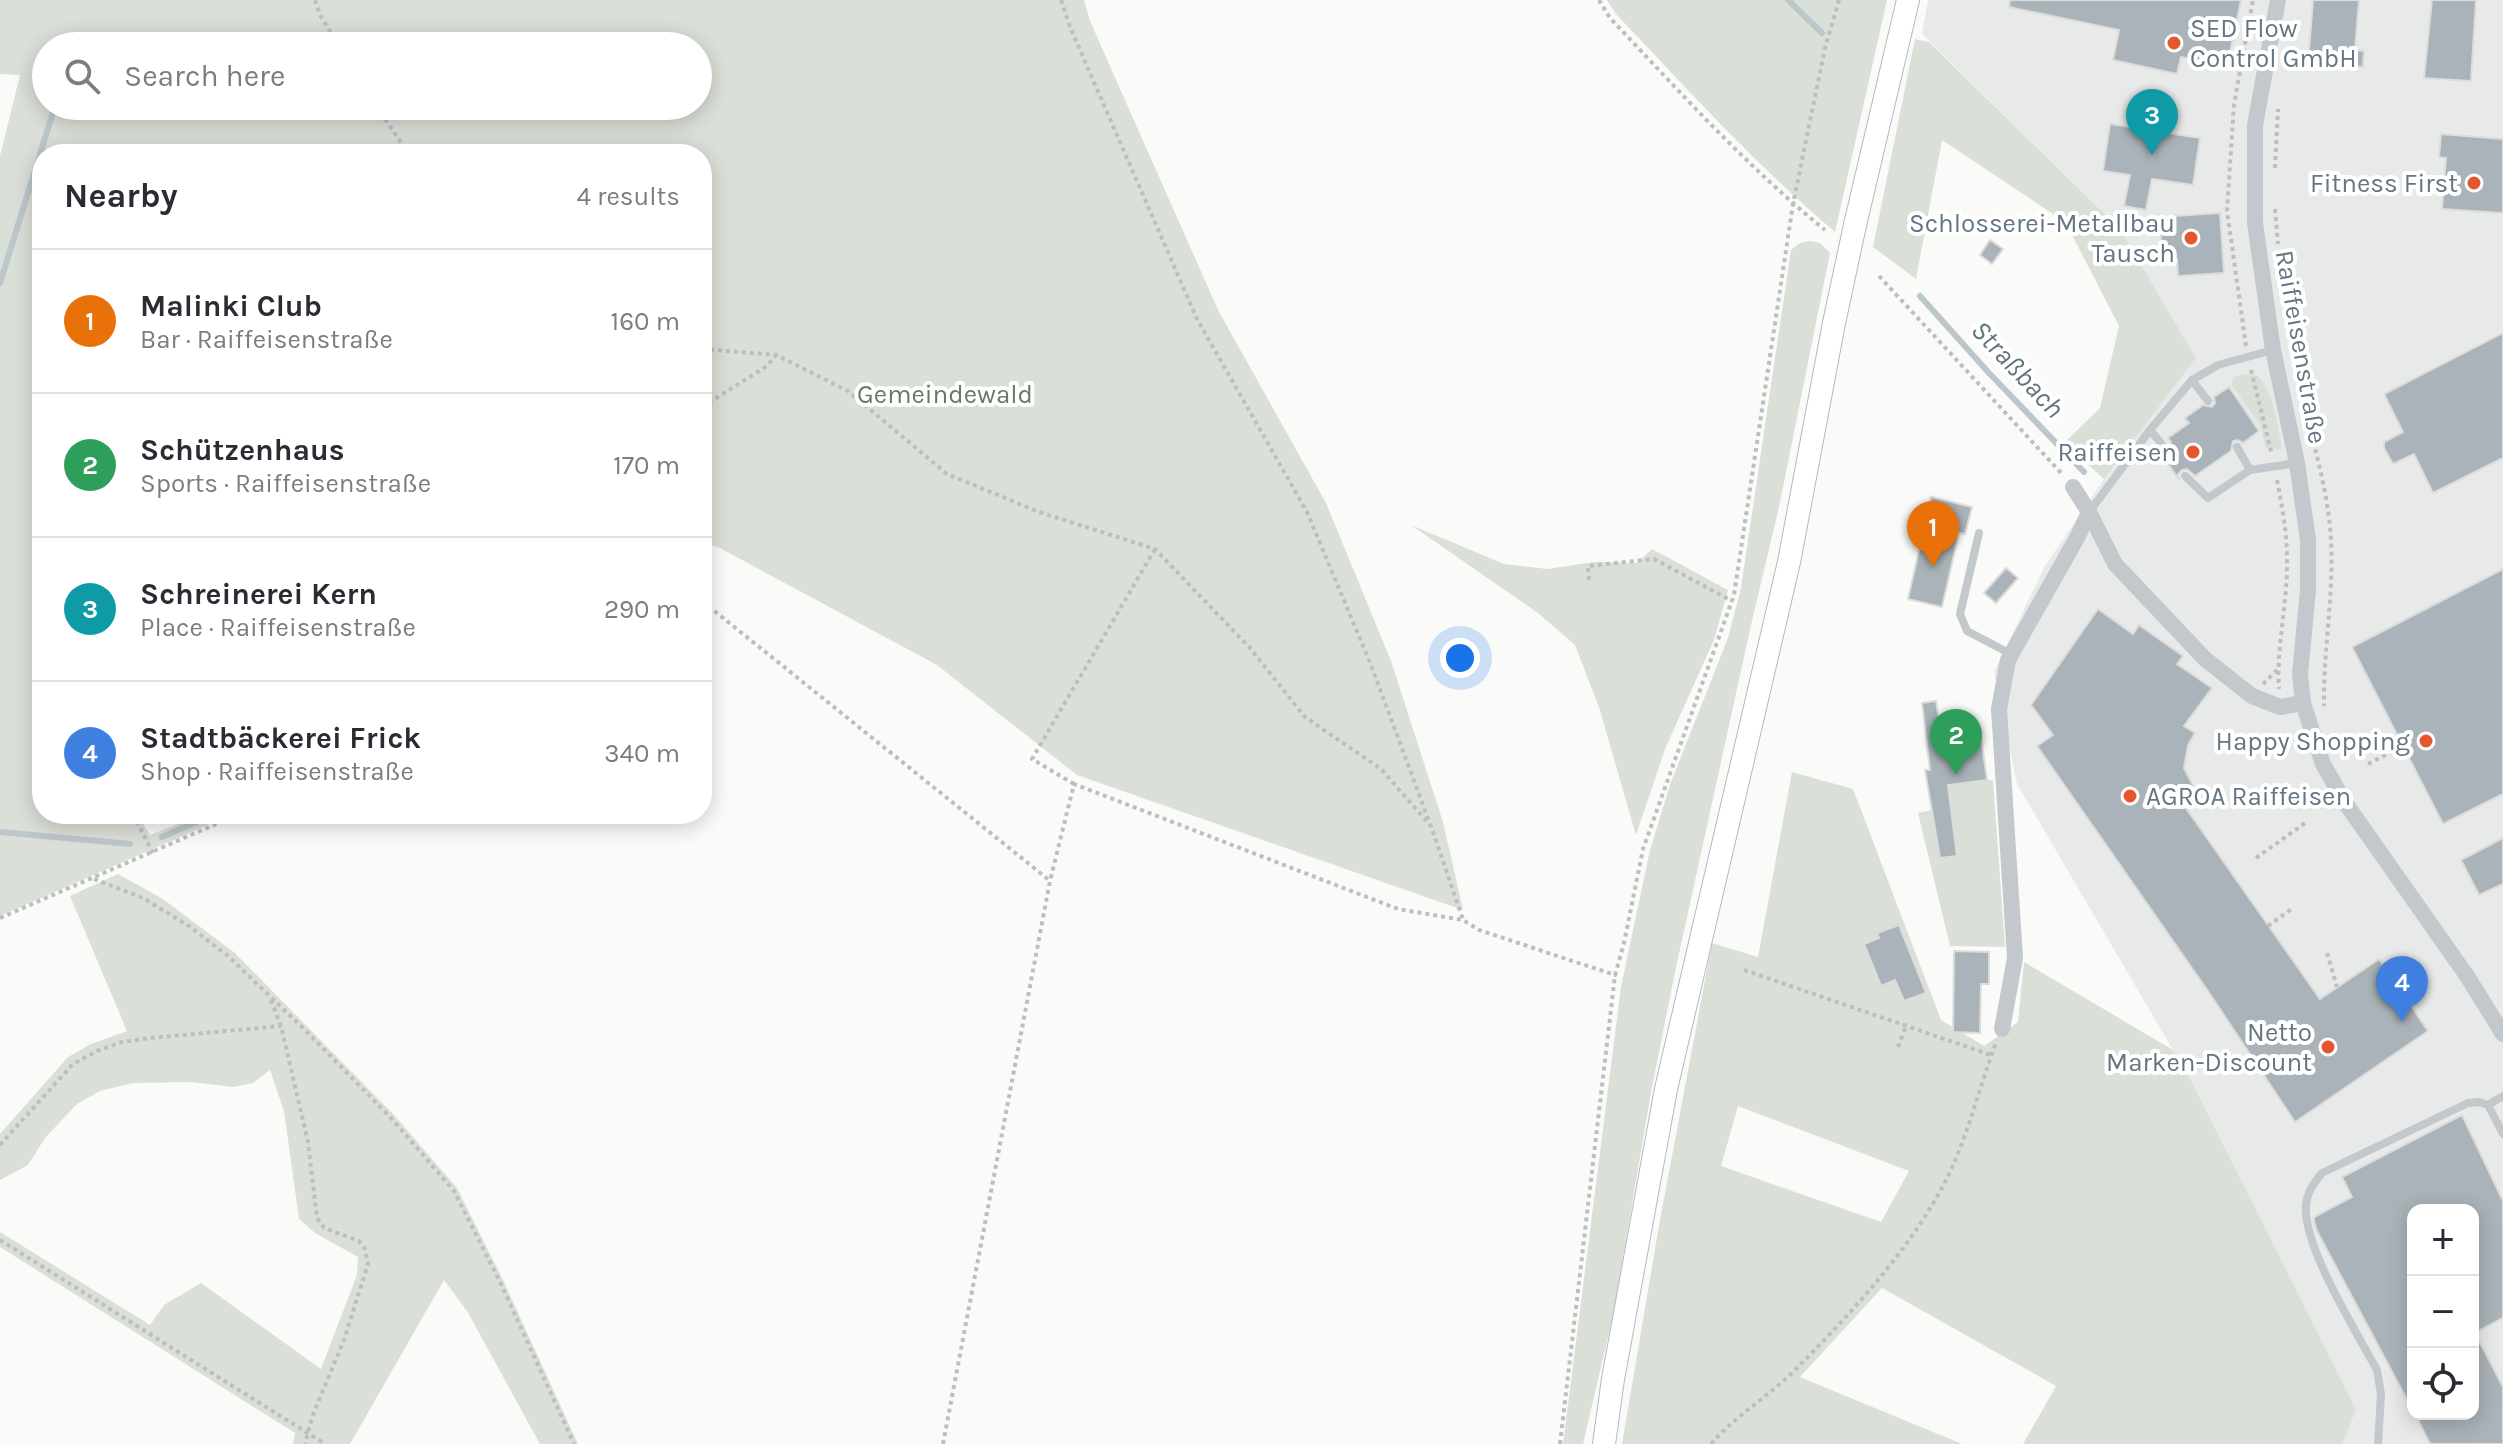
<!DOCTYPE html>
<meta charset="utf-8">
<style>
body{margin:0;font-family:Karla,sans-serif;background:#f7f7f7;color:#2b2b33}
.controls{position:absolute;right:24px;bottom:24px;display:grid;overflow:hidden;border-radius:16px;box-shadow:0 4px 20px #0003}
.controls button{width:72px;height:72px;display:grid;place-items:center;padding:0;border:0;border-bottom:2px solid #e1e1e2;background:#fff;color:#2b2b33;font:40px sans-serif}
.you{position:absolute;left:1460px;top:658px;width:28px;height:28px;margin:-20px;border:6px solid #fff;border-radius:50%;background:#1a73e8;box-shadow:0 0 0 12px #1a73e833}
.badge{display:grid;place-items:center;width:52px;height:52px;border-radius:50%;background:#2563eb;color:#fff;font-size:26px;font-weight:700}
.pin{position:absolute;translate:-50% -66px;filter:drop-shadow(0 2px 4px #0008)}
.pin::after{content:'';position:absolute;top:42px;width:28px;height:24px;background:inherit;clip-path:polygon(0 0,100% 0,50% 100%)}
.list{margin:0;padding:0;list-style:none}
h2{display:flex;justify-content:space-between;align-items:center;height:104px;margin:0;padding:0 32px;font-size:34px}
h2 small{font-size:26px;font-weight:400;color:#7c7c81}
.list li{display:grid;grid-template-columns:52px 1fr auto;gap:24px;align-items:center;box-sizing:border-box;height:144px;padding:0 32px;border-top:2px solid #e1e1e2}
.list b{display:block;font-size:30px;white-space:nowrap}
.list p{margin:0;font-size:26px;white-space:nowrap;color:#7c7c81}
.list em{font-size:26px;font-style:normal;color:#7c7c81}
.icon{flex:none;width:44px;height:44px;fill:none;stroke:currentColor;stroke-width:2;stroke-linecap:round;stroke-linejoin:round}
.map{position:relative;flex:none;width:2503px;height:1444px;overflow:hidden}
.search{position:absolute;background:#fff;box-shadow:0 4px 20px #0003;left:32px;top:32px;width:680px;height:88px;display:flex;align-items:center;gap:20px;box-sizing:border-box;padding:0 28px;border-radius:44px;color:#7c7c81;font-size:30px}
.panel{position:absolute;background:#fff;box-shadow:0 4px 20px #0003;left:32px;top:144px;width:680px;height:680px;border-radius:32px}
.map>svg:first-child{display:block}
.built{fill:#e8e9e9;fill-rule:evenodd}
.green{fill:#dadfd7;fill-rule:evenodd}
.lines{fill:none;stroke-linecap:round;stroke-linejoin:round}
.stream{stroke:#bbc7cb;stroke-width:6}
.building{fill:#aab3b9;stroke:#dcdcda;stroke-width:2}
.secondary-casing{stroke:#b3babf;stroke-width:24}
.path{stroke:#bbbfc2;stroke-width:4;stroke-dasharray:4 4;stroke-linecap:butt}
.service{stroke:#c3c8cc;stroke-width:8}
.minor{stroke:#c3c8cc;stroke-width:16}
.secondary{stroke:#fff;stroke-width:22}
.secondary-bridge-casing{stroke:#b3babf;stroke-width:24;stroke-linecap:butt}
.secondary-bridge{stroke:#fff;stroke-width:22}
.poi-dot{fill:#e4572e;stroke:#fff;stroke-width:3}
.labels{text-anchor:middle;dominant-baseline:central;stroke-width:8;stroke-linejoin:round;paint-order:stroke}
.poi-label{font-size:26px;fill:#657683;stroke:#fff;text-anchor:end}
.street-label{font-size:26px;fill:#657683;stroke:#fff}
.park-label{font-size:26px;fill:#687a64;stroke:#fff}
.water-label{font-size:28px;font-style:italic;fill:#60757c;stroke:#fff}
</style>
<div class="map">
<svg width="2503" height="1444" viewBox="0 0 2503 1444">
<rect width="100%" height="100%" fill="#fafaf8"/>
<path class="built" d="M1928,0h575v1444h-161l13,-34 -162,-326 -176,-300 -23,-112 51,-106 59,-87 92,-121 -76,-129 -198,-195zM2413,1210h60v204h-60z"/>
<g class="green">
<path d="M0,0h1084l6,21 128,289 108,193 65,158 52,161 20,88 -386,-135 -140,-110 -219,-118 -16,-4v-389h-660v660h95l13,21 53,-21h29l-232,102v-760l20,-81 -20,-1zM46,46h652v60h-652z"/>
<path d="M1607,0h280l-52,232c-79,-67 -148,-143 -219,-218z"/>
<path d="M1915,39l14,3 191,187 76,129 -92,121 -40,-36 36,-35 19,-82 -48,-93 -12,-15 -117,-78 -26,139 -43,-32z"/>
<path d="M1810,241l10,2 10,10 -51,254 -28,118 -76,347 -24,120 -37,219 -31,133h-20l58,-457 29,-137 21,-68 57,-144 13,-50 50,-338 9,-7z"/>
<path d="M2244,374l13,1c18,19 20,49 25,74h-16l-6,-24 -29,-41 3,-7z"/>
<path d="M1411,525l93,39 43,5 48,-7 42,1 15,-14 76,41 -14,50 -49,109 -29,86 -37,-128 -24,-62 -37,-32z"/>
<path d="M1792,772l61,17 88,231 43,26 34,-24 6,-60 149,88 20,34 163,326 -14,34h-319l33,-58 -174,-98 -82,89 162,67h-340l38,-224 52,-277 46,14zM1738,1106l171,65 -28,51 -160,-56z"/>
<path d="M1987,780h6l12,167 -55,-1 -32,-133 14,-3 8,48 17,-2 -9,-71z"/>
<path d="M118,874l45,25 72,54 160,163 62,72 47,94 74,162h-38l-73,-133 -23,-31 -94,164h-57l2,-11 -295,-186v-15l150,93 14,-20 37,-22 120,86 36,-94 1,-18 -43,-24 -16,-14 -15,-108 -14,-41 -17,13 -20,4 -42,-5 -58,1 -33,8 -23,13 -32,34 -17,27 -28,15v-46l68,-77 23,-13 36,-13 -57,-135z"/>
</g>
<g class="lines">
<g class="stream">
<path d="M1788,0l34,33"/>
<path d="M0,283l55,-177"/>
<path d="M1920,296l69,77 95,99"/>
<path d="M0,832l130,12"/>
<path d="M162,837l53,-23"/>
</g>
</g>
<g class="building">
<path d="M2010,0h231l-14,67 -46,-10 -4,17 -64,-14 6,-30 -110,-23z"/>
<path d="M2313,0h46l-4,50 9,1 -1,16 -55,-4z"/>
<path d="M2432,0h44l-5,81 -47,-3z"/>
<path d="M2110,124l90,14 -7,47 -41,-6 -6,31 -22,-4 6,-31 -27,-4z"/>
<path d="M2441,134l62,5v74l-61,-4 4,-51 -7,-1z"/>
<path d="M2220,213l4,60 -46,3 -1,-17 -15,1 -2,-43z"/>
<path d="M1990,240l13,9 -11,15 -12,-9z"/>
<path d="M2503,333v125l-70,35 -19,-39 -21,10 -9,-16v-6l19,-10 -19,-38z"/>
<path d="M2229,387l30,44 -16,12 -5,-3 -5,1 -2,10 -36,25 -8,-7 -5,1 -4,4 1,6 -19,-28h9l2,-10 -3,-4 21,-15 -4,-5 18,-13 9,2 3,-4 -1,-6z"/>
<path d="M1931,497l41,10 -7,27 -6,-1 -17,74 -34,-8z"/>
<path d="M2006,568l12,10 -22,25 -12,-10z"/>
<path d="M2503,569v225l-60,30 -91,-177z"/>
<path d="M2098,609l35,25 6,-9 44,31 -6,8 35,24 -28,38 11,7 -7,12 -4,23 12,23 -15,10 139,198 59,-40 49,72 -133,91 -87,-131 -171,-245 16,-11 -22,-30z"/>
<path d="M1936,701l4,25 26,-3 2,16 13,-2 6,43 -39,5 9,71 -17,2 -15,-88h5l-8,-67z"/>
<path d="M2503,838v46l-24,11 -18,-35z"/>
<path d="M1899,925l27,68 -22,8 -9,-21 -14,6 -17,-42 15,-6 -2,-5z"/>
<path d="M1954,951l35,1v32h-8l-1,49 -27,-1z"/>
<path d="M2462,1115l41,86v117l-28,15 28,54v57h-73l-15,-30h58v-204h-60v201l-96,-180 -3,-10v-4l38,-20 -10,-20z"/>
</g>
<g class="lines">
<defs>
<g id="secondary">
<path d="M1855,225l53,-225"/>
<path d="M1604,1444l9,-65 53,-290 123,-527 45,-239"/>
</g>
</defs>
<use href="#secondary" class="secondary-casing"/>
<g class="path">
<path d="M315,0l5,15 19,31"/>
<path d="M1061,0l9,27 127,292 110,193 64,153 59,159"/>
<path d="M1599,0l11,18c69,73 137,149 215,212"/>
<path d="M376,106l33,48"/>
<path d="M2275,168l3,-59"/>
<path d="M2275,209l3,35"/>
<path d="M1879,276l183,198"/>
<path d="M2246,346l-19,-135 7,-107 19,-104"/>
<path d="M702,349l74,6 72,36 99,83 92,38 116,37 95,99 55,69 76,52 50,57 32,94"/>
<path d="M2251,370l21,85"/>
<path d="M702,407l65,-41 9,-11"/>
<path d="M2309,426c10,37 20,76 22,114 3,56 -8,111 -7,166"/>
<path d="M2277,480c5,26 10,52 10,79 1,44 -11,87 -8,130"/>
<path d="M1589,580l-1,-14 66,-7 78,42"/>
<path d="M702,601l347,279"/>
<path d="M2263,684l15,-15"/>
<path d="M2368,764l35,-18"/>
<path d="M1074,784l-42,-25 123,-210"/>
<path d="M133,814l20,39"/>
<path d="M2256,858l52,-37"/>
<path d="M94,879l49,19 46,28 39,30 76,73 87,89 63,73 47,93 73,160"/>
<path d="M0,918l239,-104"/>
<path d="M2268,926l25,-18"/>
<path d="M2327,953l10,34"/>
<path d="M1744,970l247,85"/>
<path d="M271,1000l10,26 27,116 9,76 7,10 35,13 6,8 3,15 -24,76 -32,77 -7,27"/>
<path d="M1898,1047l8,-21"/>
<path d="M0,1145l73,-81 24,-13 25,-9 28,-4 131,-12"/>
<path d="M0,1240l325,204"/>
<path d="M943,1444l107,-563 24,-97 324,125 65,11 16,10 136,45 9,-32 19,-94 91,-254 59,-391 32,-156 14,-48"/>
<path d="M1560,1444l55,-469"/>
<path d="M1711,1444c26,-30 60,-49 87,-77 53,-54 109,-114 145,-181 24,-45 35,-96 53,-143"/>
</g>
<g class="service">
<path d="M2192,380l16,21"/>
<path d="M2150,430l14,17"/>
<path d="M2237,447l13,23 47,-7"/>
<path d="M2185,476l23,22 42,-28"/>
<path d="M2090,511l60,-81 42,-50 26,-15 55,-15"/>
<path d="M1979,533l-19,81 7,17 44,23"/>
<path d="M2503,1096l-15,9 15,29"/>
<path d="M2378,1444l3,-50 -4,-24c-20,-37 -75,-125 -71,-165 1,-13 8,-22 16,-32l146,-70 11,-1 9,3"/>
</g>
<g class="minor">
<path d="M2278,0l-23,125v98l18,127 24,113 11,77v50l-8,84 3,29 20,61 21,37 123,175 36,58"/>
<path d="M2073,487l16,25 26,52 90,95 47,37 28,11 23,-4"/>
<path d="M2002,1029l13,-71 -16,-249 9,-49 70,-124 11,-24"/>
</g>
<use href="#secondary" class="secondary"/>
<defs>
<path id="secondary-bridge" d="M1834,323l21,-98"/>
</defs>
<use href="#secondary-bridge" class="secondary-bridge-casing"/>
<use href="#secondary-bridge" class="secondary-bridge"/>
</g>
<g class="poi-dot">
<circle cx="2174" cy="43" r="8"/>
<circle cx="2474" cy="183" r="8"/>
<circle cx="2191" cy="238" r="8"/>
<circle cx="2193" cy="452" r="8"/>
<circle cx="2426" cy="741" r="8"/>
<circle cx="2130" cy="796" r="8"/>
<circle cx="2328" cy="1047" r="8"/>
</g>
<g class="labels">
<g class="poi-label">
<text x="2190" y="28" text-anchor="start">SED Flow<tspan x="2190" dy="30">Control GmbH</tspan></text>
<text x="2458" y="183">Fitness First</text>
<text x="2175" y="223">Schlosserei-Metallbau<tspan x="2175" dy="30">Tausch</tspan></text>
<text x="2177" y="452">Raiffeisen</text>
<text x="2410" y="741">Happy Shopping</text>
<text x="2146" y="796" text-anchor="start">AGROA Raiffeisen</text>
<text x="2312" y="1032">Netto<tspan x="2312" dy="30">Marken-Discount</tspan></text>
</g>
<g class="street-label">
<text transform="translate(2301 347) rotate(80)">Raiffeisenstraße</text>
</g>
<g class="park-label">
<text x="945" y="394">Gemeindewald</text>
</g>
<g class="water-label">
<text transform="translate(2018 369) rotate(47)">Straßbach</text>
</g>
</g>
</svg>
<div class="controls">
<button>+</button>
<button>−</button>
<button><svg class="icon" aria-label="locate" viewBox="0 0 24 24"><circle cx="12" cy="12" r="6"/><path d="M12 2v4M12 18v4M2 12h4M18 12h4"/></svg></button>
</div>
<div class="you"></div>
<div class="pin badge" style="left:1933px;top:567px;background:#e8710a">1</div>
<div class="pin badge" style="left:1956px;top:775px;background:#2e9e5b">2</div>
<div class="pin badge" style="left:2152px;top:155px;background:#0f9aa8">3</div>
<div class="pin badge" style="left:2402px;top:1022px;background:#3f7fe0">4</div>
<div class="search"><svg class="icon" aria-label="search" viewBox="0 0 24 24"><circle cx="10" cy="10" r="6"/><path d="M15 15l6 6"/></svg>Search here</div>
<section class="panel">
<h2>Nearby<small>4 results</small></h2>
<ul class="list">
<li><span class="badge" style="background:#e8710a">1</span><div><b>Malinki Club</b><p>Bar · Raiffeisenstraße</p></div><em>160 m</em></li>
<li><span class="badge" style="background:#2e9e5b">2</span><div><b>Schützenhaus</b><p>Sports · Raiffeisenstraße</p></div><em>170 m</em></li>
<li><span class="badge" style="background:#0f9aa8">3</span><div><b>Schreinerei Kern</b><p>Place · Raiffeisenstraße</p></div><em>290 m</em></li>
<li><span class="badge" style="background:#3f7fe0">4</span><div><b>Stadtbäckerei Frick</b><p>Shop · Raiffeisenstraße</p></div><em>340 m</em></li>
</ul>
</section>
</div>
